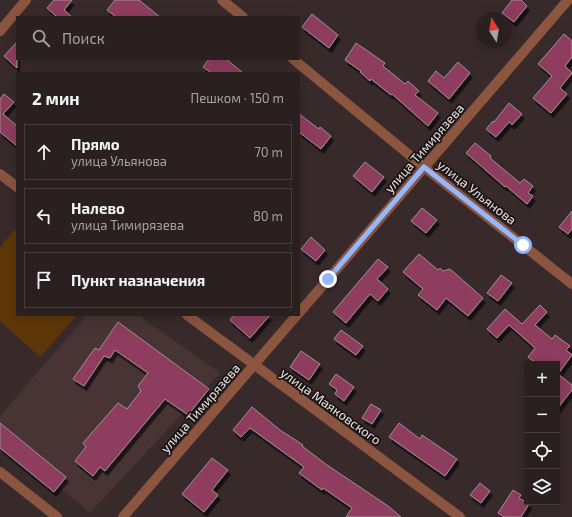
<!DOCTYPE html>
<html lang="ru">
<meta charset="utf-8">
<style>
body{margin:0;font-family:"Exo 2",sans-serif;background:#362d2d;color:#f1f3f6}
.controls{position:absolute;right:12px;bottom:12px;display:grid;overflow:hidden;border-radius:0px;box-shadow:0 4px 16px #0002}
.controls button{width:36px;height:36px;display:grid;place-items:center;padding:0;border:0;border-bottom:1px solid #463e3e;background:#2a2020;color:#f1f3f6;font:20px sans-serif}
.compass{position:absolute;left:476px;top:12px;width:36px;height:36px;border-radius:50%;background:#2a2020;box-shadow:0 4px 16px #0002;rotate:348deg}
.stop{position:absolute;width:12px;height:12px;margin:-9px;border:3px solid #95b7fd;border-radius:50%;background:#fff}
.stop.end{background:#95b7fd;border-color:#fff;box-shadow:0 1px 4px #0008}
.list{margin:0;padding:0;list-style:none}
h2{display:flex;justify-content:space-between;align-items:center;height:52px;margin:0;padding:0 16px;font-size:17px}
h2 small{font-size:13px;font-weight:400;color:#a5a3a5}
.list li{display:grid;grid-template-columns:26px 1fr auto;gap:12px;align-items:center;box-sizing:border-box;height:56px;margin:0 8px 8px;padding:0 8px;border:1px solid #463e3e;border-radius:0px}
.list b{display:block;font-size:15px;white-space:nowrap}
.list p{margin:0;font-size:13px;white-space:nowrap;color:#a5a3a5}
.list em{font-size:13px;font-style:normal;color:#a5a3a5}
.icon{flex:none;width:22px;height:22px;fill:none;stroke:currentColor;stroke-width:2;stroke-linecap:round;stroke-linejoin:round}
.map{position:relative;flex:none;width:572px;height:517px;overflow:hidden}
.search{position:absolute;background:#2a2020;box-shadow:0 4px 16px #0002;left:16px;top:16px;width:284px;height:44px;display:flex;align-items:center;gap:10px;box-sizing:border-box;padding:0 14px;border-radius:0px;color:#a5a3a5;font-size:15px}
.panel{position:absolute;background:#2a2020;box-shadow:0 4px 16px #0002;left:16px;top:72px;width:284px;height:244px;border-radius:0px}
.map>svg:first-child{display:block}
.built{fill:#483434}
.green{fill:#5e3708}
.building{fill:#8e3d5f;stroke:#a09095;filter:url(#shadow)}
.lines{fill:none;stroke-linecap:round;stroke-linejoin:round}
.minor{stroke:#8b5540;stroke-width:10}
.tertiary{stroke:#8b5540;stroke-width:10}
.route{stroke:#95b7fd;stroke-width:5}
.labels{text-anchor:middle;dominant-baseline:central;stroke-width:3.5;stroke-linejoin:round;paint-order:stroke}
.street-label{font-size:13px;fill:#ede3e3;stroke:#1b1414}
</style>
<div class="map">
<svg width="572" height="517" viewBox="0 0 572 517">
<defs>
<filter id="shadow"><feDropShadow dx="2.5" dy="4.5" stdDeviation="0" flood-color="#0009"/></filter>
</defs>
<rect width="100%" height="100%" fill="#382a2a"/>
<path class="built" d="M87,315h51l82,58 -130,140 -90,-75v-22z"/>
<path class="green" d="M14,230l3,2v83h60l-37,42 -40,-36v-74z"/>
<g class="building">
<path d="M54,0h18l-8,10 8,7h-15l-10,-9z"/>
<path d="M115,0h24l21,17h-44l-9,-7z"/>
<path d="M512,0h9l6,6 -13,16 -12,-9z"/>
<path d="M312,14l26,21 -9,13 -27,-21z"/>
<path d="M564,34l8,7v16l-7,9 7,7 -12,15 7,6 -16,19 -18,-15 19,-22 -14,-12z"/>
<path d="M17,42v26l-13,-12z"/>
<path d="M356,43l29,20 -2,3 22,18 3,-3 11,10 -4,4 23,18 -10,13 -36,-32 -1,1 -20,-16 -1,2 -10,-9 1,-1 -16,-11z"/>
<path d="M209,59h17l17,14h-32l-8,-6z"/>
<path d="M458,62l12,11 -21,26 -21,-18 8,-10 8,7z"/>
<path d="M4,94l10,8 -11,12 14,12v20l-17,-14v-33z"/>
<path d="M509,103l13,11 -10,11 -3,-3 -13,15 -10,-8 7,-8 1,1z"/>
<path d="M299,114l20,15 1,-2 11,9 -10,13 -22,-17z"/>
<path d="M475,143l16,13 -1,2 30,25 4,-4 9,7 -5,7 5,3 -6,8 -21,-18 -1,1 -39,-34z"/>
<path d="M365,162l19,15 -12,15 -19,-16z"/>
<path d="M422,208l15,12 -11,13 -15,-12z"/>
<path d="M572,211v18l-4,5 -9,-7z"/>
<path d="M311,237l14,13 -9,11 -15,-12z"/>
<path d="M419,254l19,16 2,-2 3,3 7,-2 33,29 -15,18 -22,-18 -9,12 -19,-15 5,-6 -20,-17z"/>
<path d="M378,259l10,8 -11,12 11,10 -10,12 -8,-7 -24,29 -13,-11z"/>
<path d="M501,275l11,8 -14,18 -11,-8z"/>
<path d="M540,305l7,7 -12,13 17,14 3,-4 15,11 -4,4 6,5 -14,19 14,11v5l-15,19v-45h-20l-9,-7 7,-9 -26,-23 -12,13 -10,-9 18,-20 17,15z"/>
<path d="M234,315h36l-20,23 -20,-18z"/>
<path d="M118,322l91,67 -21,26 -23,-16 -60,72 -5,-4 -7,9 -18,-15 11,-14 -3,-4 35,-40 9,6 14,-18 -3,-5 10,-13 -33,-23 -5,8 -6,-2 -20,30 -11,-7 22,-31 4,2z"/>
<path d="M341,330l22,16 -7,9 -22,-16z"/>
<path d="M301,351l19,13 -11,16 -19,-13z"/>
<path d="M336,374l18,13 -10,14 -9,-7 2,-4 -8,-6z"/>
<path d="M371,404l10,6 -9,14 -10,-6z"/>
<path d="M252,407l28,23 23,15 -1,1 25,19 61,41 13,11h-55l6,-9 -29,-20 -1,2 -23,-17 5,-6 -54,-39 -9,9 -8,-7z"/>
<path d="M0,423l66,54 -12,15 -54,-44z"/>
<path d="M399,423l21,16 2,-4 35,24 -12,17 -56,-39z"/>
<path d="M212,458l16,12 -16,20 6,5 -14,17 -22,-18z"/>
<path d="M480,483l10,8 -9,12 -11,-8z"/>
<path d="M513,490l8,5 -2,3 10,6 -8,13h-17l-6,-4z"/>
</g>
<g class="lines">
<g class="minor">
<path d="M222,0l21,17"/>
<path d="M0,31l26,-31"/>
<path d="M293,59l131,108 148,117"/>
<path d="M299,313l269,-313"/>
<path d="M0,472l57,45"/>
<path d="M123,517l174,-202"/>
</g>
<g class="tertiary">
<path d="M0,174l17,13"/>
<path d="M187,315l273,202"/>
</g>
</g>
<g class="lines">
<path class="route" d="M328,279l96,-112 99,78"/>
</g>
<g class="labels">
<g class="street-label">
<text transform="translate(424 148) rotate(-49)">улица Тимирязева</text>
<text transform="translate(477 192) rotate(38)">улица Ульянова</text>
<text transform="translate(331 406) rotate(36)">улица Маяковского</text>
<text transform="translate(200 408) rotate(-49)">улица Тимирязева</text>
</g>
</g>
</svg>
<div class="controls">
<button>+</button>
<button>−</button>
<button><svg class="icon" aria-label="locate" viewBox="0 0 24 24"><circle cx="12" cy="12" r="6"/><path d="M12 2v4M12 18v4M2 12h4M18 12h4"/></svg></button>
<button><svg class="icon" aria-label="layers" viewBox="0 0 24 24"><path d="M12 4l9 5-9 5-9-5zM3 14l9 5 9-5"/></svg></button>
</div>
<svg class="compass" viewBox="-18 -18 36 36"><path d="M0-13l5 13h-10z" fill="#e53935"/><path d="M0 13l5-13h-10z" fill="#a5a3a5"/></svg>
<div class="stop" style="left:523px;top:245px"></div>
<div class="stop end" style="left:328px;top:279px"></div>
<div class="search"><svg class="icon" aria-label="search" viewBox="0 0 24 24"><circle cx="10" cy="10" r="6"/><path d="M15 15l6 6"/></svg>Поиск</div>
<section class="panel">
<h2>2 мин<small>Пешком · 150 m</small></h2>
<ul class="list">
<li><svg class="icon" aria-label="ahead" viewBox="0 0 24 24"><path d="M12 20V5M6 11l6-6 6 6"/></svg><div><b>Прямо</b><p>улица Ульянова</p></div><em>70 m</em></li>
<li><svg class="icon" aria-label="left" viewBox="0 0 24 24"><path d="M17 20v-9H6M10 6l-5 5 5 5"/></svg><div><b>Налево</b><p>улица Тимирязева</p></div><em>80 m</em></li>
<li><svg class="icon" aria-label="arrive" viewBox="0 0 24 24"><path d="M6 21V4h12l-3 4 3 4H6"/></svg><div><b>Пункт назначения</b></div></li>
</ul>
</section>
</div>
